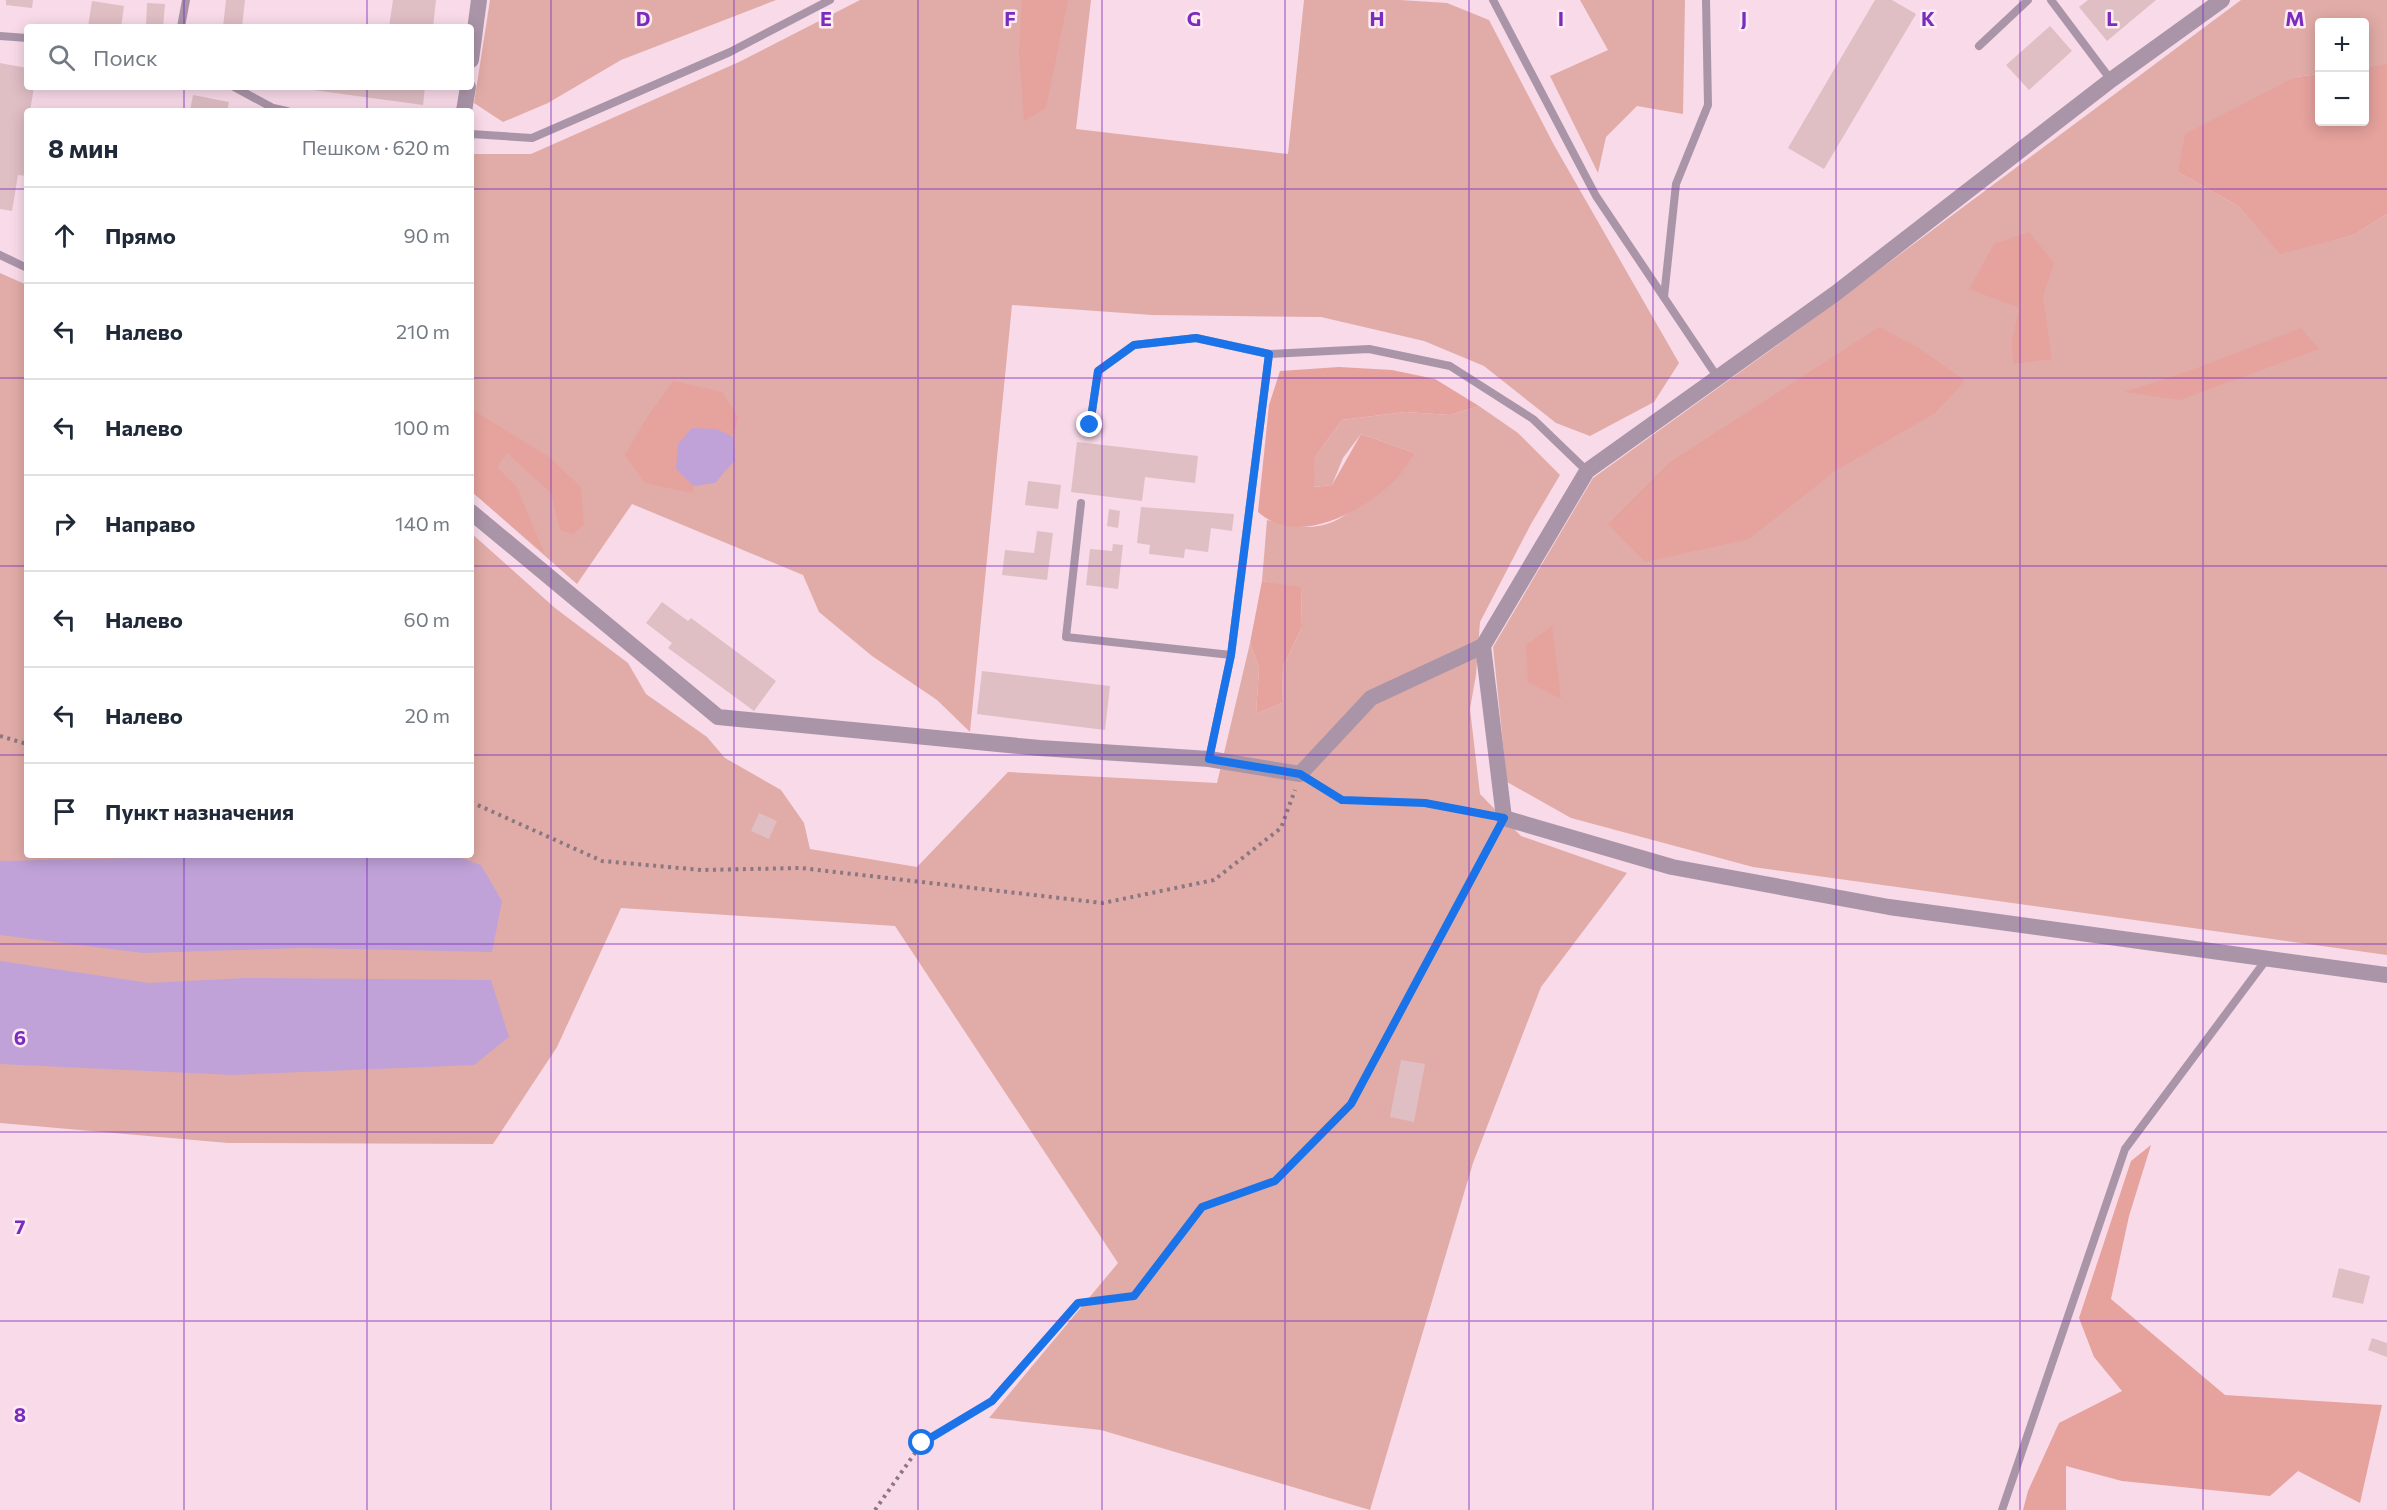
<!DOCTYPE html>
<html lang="ru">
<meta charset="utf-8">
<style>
body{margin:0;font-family:Commissioner,sans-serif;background:#f6f6f7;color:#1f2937}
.controls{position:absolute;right:18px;top:18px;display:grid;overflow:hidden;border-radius:6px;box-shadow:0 3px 15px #0003}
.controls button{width:54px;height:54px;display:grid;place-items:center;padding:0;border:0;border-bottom:2px solid #e0e1e3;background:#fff;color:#1f2937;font:30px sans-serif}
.stop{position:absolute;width:18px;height:18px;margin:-14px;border:4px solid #1a73e8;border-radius:50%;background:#fff}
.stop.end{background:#1a73e8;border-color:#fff;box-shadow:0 2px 6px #0008}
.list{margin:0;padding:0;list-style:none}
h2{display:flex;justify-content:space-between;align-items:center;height:78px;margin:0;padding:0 24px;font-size:26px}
h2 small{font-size:20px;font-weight:400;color:#747a83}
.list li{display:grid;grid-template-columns:39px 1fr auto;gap:18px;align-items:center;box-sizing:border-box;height:96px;padding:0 24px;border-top:2px solid #e0e1e3}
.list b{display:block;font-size:22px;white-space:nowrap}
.list em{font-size:20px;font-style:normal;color:#747a83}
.icon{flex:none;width:33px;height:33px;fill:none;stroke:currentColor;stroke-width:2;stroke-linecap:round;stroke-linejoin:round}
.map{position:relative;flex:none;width:2387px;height:1510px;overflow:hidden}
.search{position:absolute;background:#fff;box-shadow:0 3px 15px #0003;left:24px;top:24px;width:450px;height:66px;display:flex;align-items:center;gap:15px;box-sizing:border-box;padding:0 21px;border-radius:6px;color:#747a83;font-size:22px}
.panel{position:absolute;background:#fff;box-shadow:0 3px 15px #0003;left:24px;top:108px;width:450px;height:750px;border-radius:6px}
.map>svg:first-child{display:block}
.green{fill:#e1aca7}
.forest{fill:#e6a29d}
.water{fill:#c0a2d8}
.building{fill:#dfbec4}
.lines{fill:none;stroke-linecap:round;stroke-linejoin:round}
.path{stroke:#8b7781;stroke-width:4;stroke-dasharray:3 4.5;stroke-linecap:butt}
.service{stroke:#aa95a8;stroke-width:8}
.minor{stroke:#aa95a8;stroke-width:16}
.route{stroke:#1a73e8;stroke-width:8}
.grid{fill:none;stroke:#7b2cbf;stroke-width:1.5;stroke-opacity:0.55}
.grid-label{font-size:20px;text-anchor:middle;font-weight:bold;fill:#7b2cbf;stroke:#feecf4;stroke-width:5;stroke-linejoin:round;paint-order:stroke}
</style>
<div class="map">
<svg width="2387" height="1510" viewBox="0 0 2387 1510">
<rect width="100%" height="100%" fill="#f9dae9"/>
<g class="green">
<path d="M490,0h286l-155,60 -73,43 -45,19 -29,-19z"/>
<path d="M860,0h231l-15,129 212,25 16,-154h96l47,3 42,17 65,125 125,218 -25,39 -64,34 -34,-13 -72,-57 -60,-25 -103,-24 -169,-2 -140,-10 -42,427 -33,-32 -65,-44 -53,-44 -16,-37 -171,-71 -55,80 -106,-93 2,-337h58l208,-92z"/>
<path d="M1580,0h105l-2,114 -46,-8 -31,31 -8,36 -48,-97 58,-26z"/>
<path d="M2241,0h146v64l-2,2 -20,2 -1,-46h-44l-1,52 -24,3 -117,95 60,34 42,47 74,-18 33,-21v741l-634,-88 -182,-49 -64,-36 -14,-135 100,-169 208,-150z"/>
<path d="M0,273l27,12v570h444v-322l84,75 73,55 18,31 61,43 18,21 56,32 23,33 6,26 107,18 91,-95 209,11 33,-140 9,25 -3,46 26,-11 1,-36 19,-40 -1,-39 -39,-7 5,-61c17,3 38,10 56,5 30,-6 68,-51 92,-72l-54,-19 -18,24 -11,27 -19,2 2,-30 27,-37 63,-8 45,3 29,-9 39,27 42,42 -29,49 -51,98 -4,53 -6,34 10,85 41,42 106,37 -86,114 -68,176 -103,347 -269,-80 -112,-12 129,-155 -223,-337 -274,-18 -64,139 -64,97 -265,-1 -228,-20z"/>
</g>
<g class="forest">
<path d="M1022,0h46l-22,108 -22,13 -5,-69z"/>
<path d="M2387,64v150l-33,21 -74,19 -42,-48 -60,-34 7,-38 110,-57 24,-3 1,48h44l1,-54z"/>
<path d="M2029,232l25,31 -11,33 9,63 -39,5 -1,-23 7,-33 -50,-19 25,-45z"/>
<path d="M1879,327l40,21 46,33 -30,32 -100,58 -86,68 -104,23 -37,-38 62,-62z"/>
<path d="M2301,328l18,21 -139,51 -56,-8 65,-21z"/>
<path d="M1339,367l53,3 43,9 44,27 -29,9 -45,-3 -63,8 -27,37 -1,30 18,-2 29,-51 54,19c-7,10 -14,22 -23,30 -32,30 -95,64 -134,29l11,-107 11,-34z"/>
<path d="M673,381l49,11 16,25 -5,20 -16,-8 -41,40 18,17 -2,7 -47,-10 -20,-28 21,-36z"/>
<path d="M471,409l78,48 32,30 3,38 -11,9 -13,-4 -9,-37 -44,-40 -10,14 19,19 29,68 -74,-63z"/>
<path d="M1262,581l39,6 1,40 -19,40 -1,36 -26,11 3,-46 -9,-25z"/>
<path d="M1552,626l9,73 -33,-17 -2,-37z"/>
<path d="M2151,1145l-22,71 -18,83 114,96 157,10 -22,98 -62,-32 -28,25 -148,-15 -56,-15v44h-43l5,-19 31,-68 63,-32 -28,-34 -15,-39 52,-157z"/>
</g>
<g class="water">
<path d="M692,428l25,1 16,8 2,23 -20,23 -21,3 -18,-17 2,-25z"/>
<path d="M277,855h175l29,10 21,36 -10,51 -188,-4 -161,5 -143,-18v-74z"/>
<path d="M0,961l149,22 97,-5 245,2 18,57 -35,28 -242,10 -232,-11z"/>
</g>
<g class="building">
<path d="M6,0h27l-1,8 -26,-3z"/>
<path d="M226,0h19l-3,27h-19z"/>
<path d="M393,0h43l-3,27h-44z"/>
<path d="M1875,0h17l24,14 -92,155 -36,-21z"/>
<path d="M2088,0h68l-49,41 -28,-34z"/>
<path d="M92,1l32,5 -3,21h-33z"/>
<path d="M147,3l18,1 -2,23h-17z"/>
<path d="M2050,26l22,25 -43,39 -23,-25z"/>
<path d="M0,63l27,5v19h7l-4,24h-3v65l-9,-1 -6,36 -12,-2z"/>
<path d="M291,87h134l-2,18z"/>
<path d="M193,95l36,7 -2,9h-37z"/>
<path d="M1077,442l121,14 -3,27 -50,-6 -3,24 -71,-9z"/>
<path d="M1028,481l33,4 -3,24 -33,-4z"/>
<path d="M1141,507l93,7 -2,17 -21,-3 -3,24 -23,-3 -1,9 -35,-4 1,-9 -13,-2z"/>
<path d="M1109,509l11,2 -2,17 -11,-2z"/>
<path d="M1037,531l16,2 -6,47 -45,-5 3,-25 29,3z"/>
<path d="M1113,544l10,1 -5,44 -32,-4 4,-36 22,2z"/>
<path d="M662,602l26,19 3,-3 85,63 -22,30 -86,-63 4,-5 -26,-20z"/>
<path d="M982,671l128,15 -5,44 -128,-16z"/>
<path d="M759,813l18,8 -8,18 -18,-8z"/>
<path d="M1401,1060l24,4 -11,58 -24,-5z"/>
<path d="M2339,1268l31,8 -7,28 -31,-7z"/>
<path d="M2372,1338l15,5v14l-19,-7z"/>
</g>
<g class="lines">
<g class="path">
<path d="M0,736l27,8"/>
<path d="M1314,782l28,18 83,3 61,11"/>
<path d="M471,802l131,59 100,9 99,-2 302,35 111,-23 67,-52 14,-38"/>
<path d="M875,1510l47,-67 70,-42 86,-98 56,-7 68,-89 73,-26 76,-77 145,-272"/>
</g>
<g class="service">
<path d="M1493,0l103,196 122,182"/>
<path d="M2051,0l60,80"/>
<path d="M181,27l5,-27"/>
<path d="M0,36l27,2"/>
<path d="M1979,46l49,-46"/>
<path d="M234,87l39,21 14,3"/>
<path d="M471,134l61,4 198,-86 100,-52"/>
<path d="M0,255l27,13"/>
<path d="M1664,297l12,-113 32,-79 -2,-105"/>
<path d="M1090,425l8,-54 36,-26 62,-7 73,16 100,-5 81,17 83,53 54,52"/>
<path d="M1081,503l-15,134 165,18"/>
<path d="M1209,759l22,-104 38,-301"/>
<path d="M2002,1510l123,-361 141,-189"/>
</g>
<g class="minor">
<path d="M2222,0l-111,80 -275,213 -249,178 -104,175 21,172 168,49 217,40 498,68"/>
<path d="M471,60l8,-60"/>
<path d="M464,111l4,-24"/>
<path d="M471,512l247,205 322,31 169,11 91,15 71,-76 112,-52"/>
</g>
</g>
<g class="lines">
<path class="route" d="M922,1443l70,-42 86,-98 56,-7 68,-89 73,-26 76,-77 153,-286 -79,-15 -83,-3 -42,-26 -91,-15 22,-104 38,-301 -73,-16 -62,7 -36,26 -8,54"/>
</g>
<path class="grid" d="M184,0v27M367,0v27M551,0v1510M734,0v1510M918,0v1510M1102,0v1510M1285,0v1510M1469,0v1510M1653,0v1510M1836,0v1510M2020,0v1510M2203,0v1510M184,87v24M367,87v24M0,189h27M471,189h1916M0,378h27M471,378h1916M0,566h27M471,566h1916M0,755h27M471,755h1916M184,855v655M367,855v655M0,944h2387M0,1132h2387M0,1321h2387"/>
<g class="grid-label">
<text x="643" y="26">D</text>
<text x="826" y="26">E</text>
<text x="1010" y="26">F</text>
<text x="1194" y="26">G</text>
<text x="1377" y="26">H</text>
<text x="1561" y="26">I</text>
<text x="1744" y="26">J</text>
<text x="1928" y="26">K</text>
<text x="2112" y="26">L</text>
<text x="2295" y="26">M</text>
<text x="20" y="1045">6</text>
<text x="20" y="1234">7</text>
<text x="20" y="1422">8</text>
</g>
</svg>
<div class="controls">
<button>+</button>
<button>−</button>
</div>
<div class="stop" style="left:922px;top:1443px"></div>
<div class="stop end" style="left:1090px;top:425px"></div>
<div class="search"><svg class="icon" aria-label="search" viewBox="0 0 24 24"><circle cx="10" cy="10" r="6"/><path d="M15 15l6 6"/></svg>Поиск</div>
<section class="panel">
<h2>8 мин<small>Пешком · 620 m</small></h2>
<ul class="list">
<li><svg class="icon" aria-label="ahead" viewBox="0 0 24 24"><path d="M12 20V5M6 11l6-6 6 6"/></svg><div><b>Прямо</b></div><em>90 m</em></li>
<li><svg class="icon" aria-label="left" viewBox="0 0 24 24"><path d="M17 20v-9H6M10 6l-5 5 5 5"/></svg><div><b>Налево</b></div><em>210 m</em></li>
<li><svg class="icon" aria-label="left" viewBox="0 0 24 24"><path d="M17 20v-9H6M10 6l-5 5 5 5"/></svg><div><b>Налево</b></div><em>100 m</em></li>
<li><svg class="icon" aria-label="right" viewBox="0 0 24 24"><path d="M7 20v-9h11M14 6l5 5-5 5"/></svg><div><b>Направо</b></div><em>140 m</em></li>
<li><svg class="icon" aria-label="left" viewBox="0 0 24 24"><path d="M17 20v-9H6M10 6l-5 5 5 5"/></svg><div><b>Налево</b></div><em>60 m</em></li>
<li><svg class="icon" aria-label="left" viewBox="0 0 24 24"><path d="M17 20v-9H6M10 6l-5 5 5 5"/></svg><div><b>Налево</b></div><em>20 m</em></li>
<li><svg class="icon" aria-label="arrive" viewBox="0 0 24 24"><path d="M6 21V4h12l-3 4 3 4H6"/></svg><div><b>Пункт назначения</b></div></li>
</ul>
</section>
</div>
